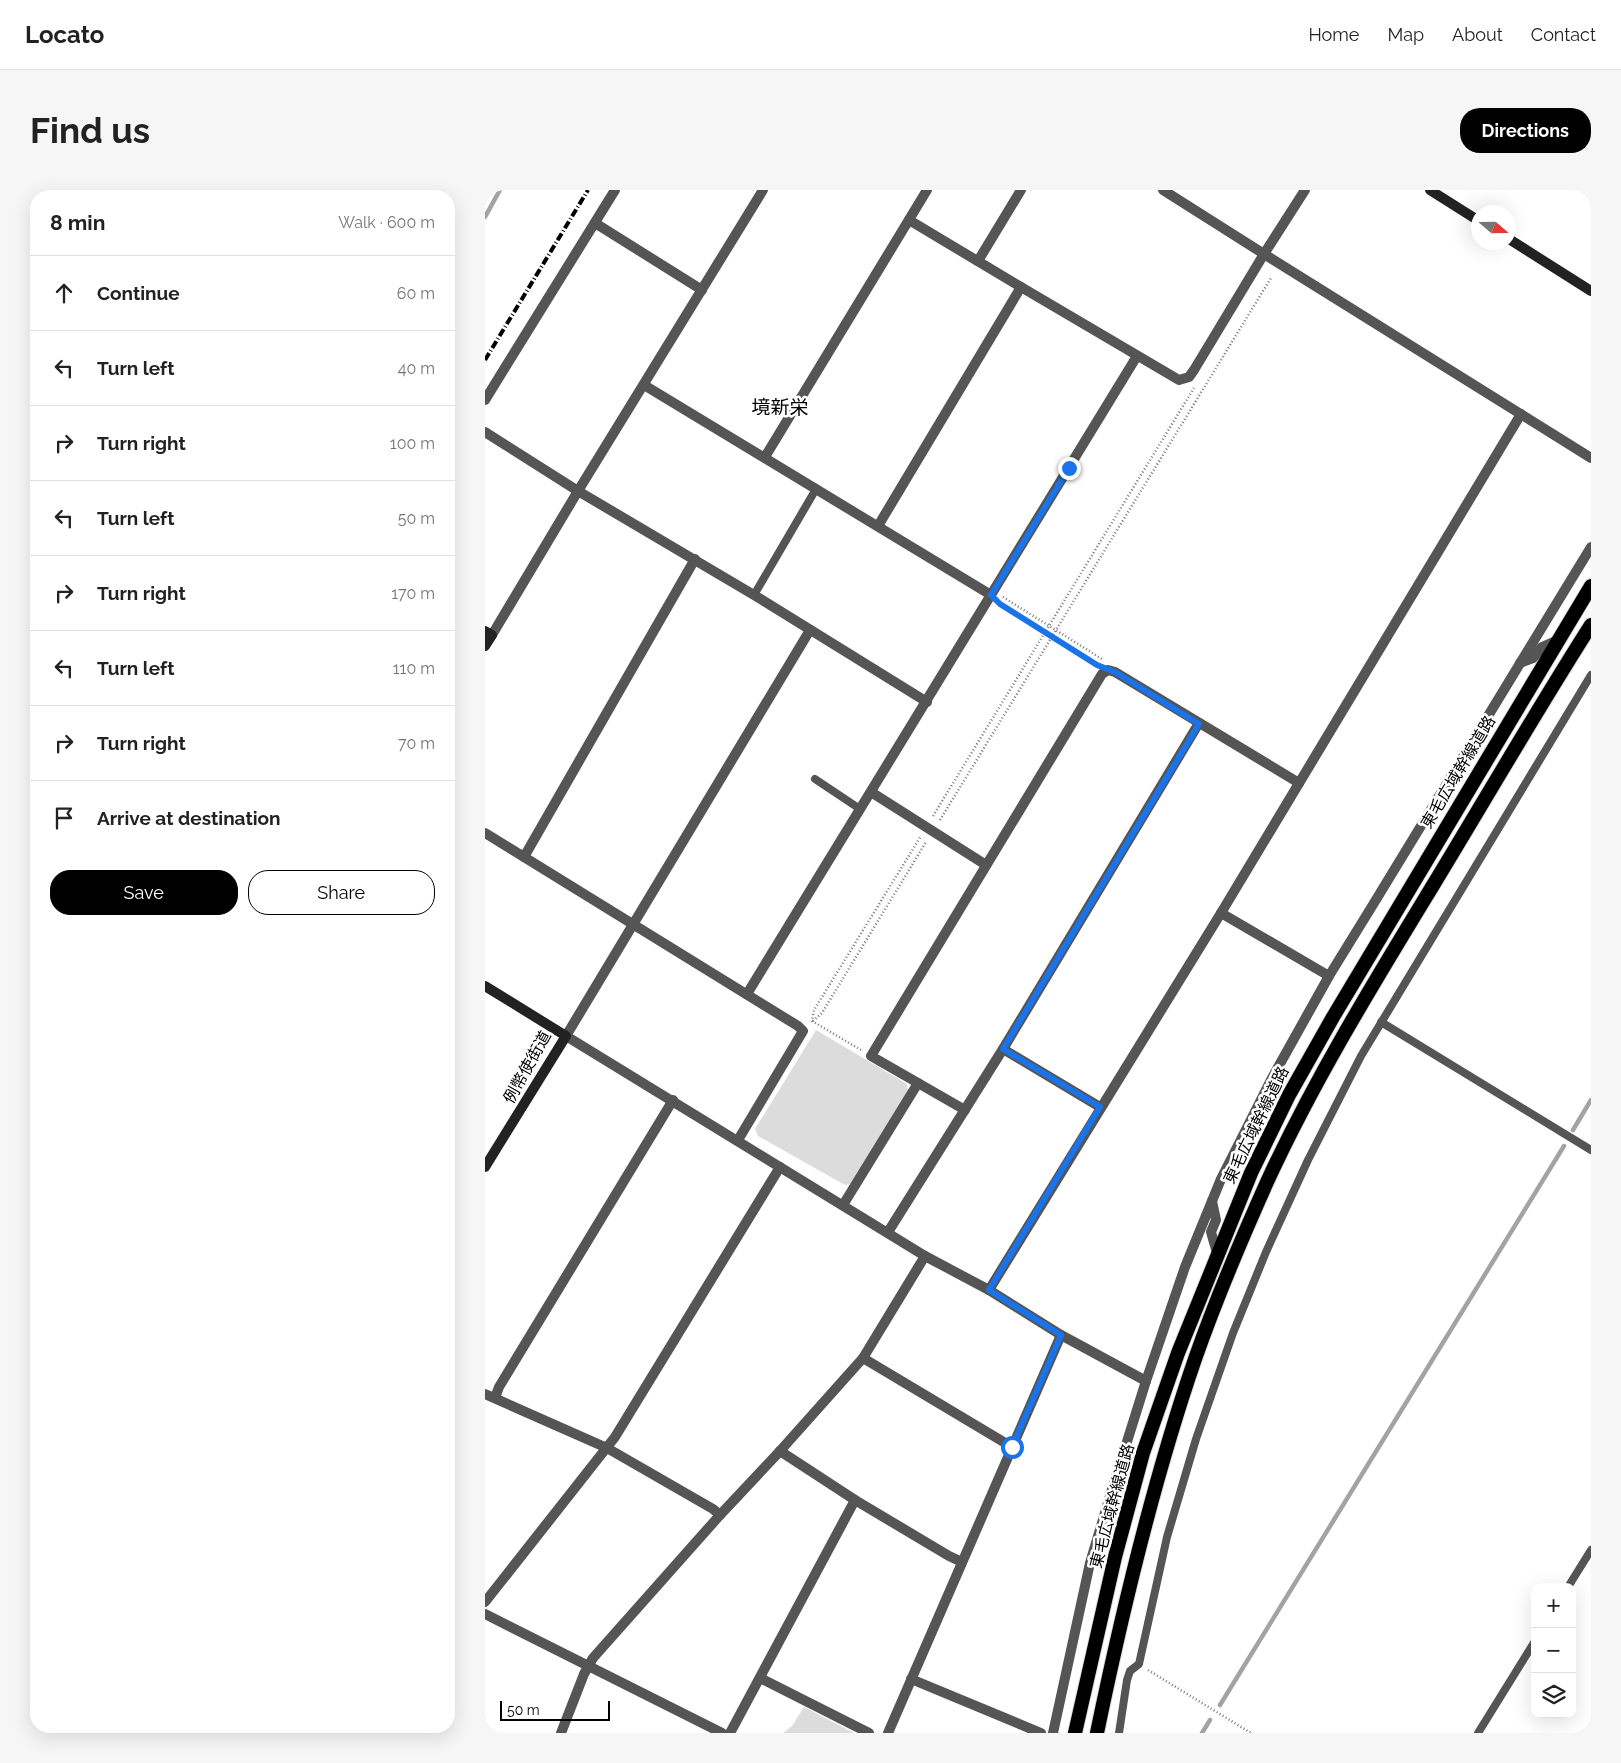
<!DOCTYPE html>
<meta charset="utf-8">
<style>
body{margin:0;font-family:Raleway,"Noto Sans JP",sans-serif;background:#f6f6f6;color:#222}
.controls{position:absolute;right:15px;bottom:15px;display:grid;overflow:hidden;border-radius:10px;box-shadow:0 5px 20px #0002}
.controls button{width:45px;height:45px;display:grid;place-items:center;padding:0;border:0;border-bottom:1px solid #e0e0e0;background:#fff;color:#222;font:25px sans-serif}
.compass{position:absolute;left:986px;top:15px;width:45px;height:45px;border-radius:50%;background:#fff;box-shadow:0 5px 20px #0002;rotate:110deg}
.scale{position:absolute;left:15px;bottom:12px;width:110px;box-sizing:border-box;padding-left:5px;border:2px solid #000;border-top:0;font-size:14px;line-height:18px;white-space:nowrap;color:#000;-webkit-text-stroke:4px #fff;paint-order:stroke}
.stop{position:absolute;width:15px;height:15px;margin:-11px;border:4px solid #1a73e8;border-radius:50%;background:#fff}
.stop.end{background:#1a73e8;border-color:#fff;box-shadow:0 1px 5px #0008}
.list{margin:0;padding:0;list-style:none}
h2{display:flex;justify-content:space-between;align-items:center;height:65px;margin:0;padding:0 20px;font-size:21px}
h2 small{font-size:16px;font-weight:400;color:#767676}
.list li{display:grid;grid-template-columns:32px 1fr auto;gap:15px;align-items:center;box-sizing:border-box;height:75px;padding:0 20px;border-top:1px solid #e0e0e0}
.list b{display:block;font-size:19px;white-space:nowrap}
.list em{font-size:16px;font-style:normal;color:#767676}
.actions{display:flex;gap:10px;padding:15px 20px}
.actions a{flex:1;padding:11px 0;border:1px solid #000;border-radius:20px;text-align:center;font-size:18px;color:#000}
.actions .main{background:#000;color:#fff}
.icon{flex:none;width:28px;height:28px;fill:none;stroke:currentColor;stroke-width:2;stroke-linecap:round;stroke-linejoin:round}
.map{position:relative;flex:none;width:1106px;height:1543px;overflow:hidden;border-radius:20px}
header{display:flex;align-items:center;gap:30px;box-sizing:border-box;height:70px;padding:0 25px;background:#fff;border-bottom:1px solid #e0e0e0}
header strong{font-size:24px}
nav{display:flex;gap:28px;margin-inline-start:auto;font-size:18px}
.intro{display:flex;align-items:center;justify-content:space-between;box-sizing:border-box;height:120px;padding:0 30px}
h1{margin:0;font-size:35px}
.button{padding:12px 22px;border-radius:20px;background:#000;color:#fff;font-size:18px;font-weight:700}
main{display:flex;gap:30px;padding:0 30px}
aside{flex:1;background:#fff;border-radius:20px;box-shadow:0 5px 20px #0002}
.map>svg:first-child{display:block}
.green{fill:#dcdcdc}
.lines{fill:none;stroke-linecap:round;stroke-linejoin:round}
.stream{stroke:#a3a3a3;stroke-width:4.5}
.trunk-casing{stroke:#dbdbdb;stroke-width:16}
.path{stroke:#777;stroke-width:2.5;stroke-dasharray:1 2.5;stroke-linecap:butt}
.service{stroke:#555;stroke-width:8}
.minor{stroke:#555;stroke-width:10}
.tertiary{stroke:#555;stroke-width:10}
.secondary{stroke:#222;stroke-width:10}
.trunk{stroke:#000;stroke-width:14}
.rail{stroke:#000;stroke-width:4;stroke-dasharray:8 2.5 1 2.5;stroke-linecap:butt}
.route{stroke:#1a73e8;stroke-width:6}
.labels{text-anchor:middle;dominant-baseline:central;stroke-width:5;stroke-linejoin:round;paint-order:stroke}
.street-label{font-size:16px;fill:#000;stroke:#fff}
.quarter-label{font-size:19px;fill:#000;stroke:#fff}
</style>
<header>
<strong>Locato</strong>
<nav><a>Home</a><a>Map</a><a>About</a><a>Contact</a></nav>
</header>
<div class="intro"><h1>Find us</h1><a class="button">Directions</a></div>
<main>
<aside>
<h2>8 min<small>Walk · 600 m</small></h2>
<ul class="list">
<li><svg class="icon" aria-label="ahead" viewBox="0 0 24 24"><path d="M12 20V5M6 11l6-6 6 6"/></svg><div><b>Continue</b></div><em>60 m</em></li>
<li><svg class="icon" aria-label="left" viewBox="0 0 24 24"><path d="M17 20v-9H6M10 6l-5 5 5 5"/></svg><div><b>Turn left</b></div><em>40 m</em></li>
<li><svg class="icon" aria-label="right" viewBox="0 0 24 24"><path d="M7 20v-9h11M14 6l5 5-5 5"/></svg><div><b>Turn right</b></div><em>100 m</em></li>
<li><svg class="icon" aria-label="left" viewBox="0 0 24 24"><path d="M17 20v-9H6M10 6l-5 5 5 5"/></svg><div><b>Turn left</b></div><em>50 m</em></li>
<li><svg class="icon" aria-label="right" viewBox="0 0 24 24"><path d="M7 20v-9h11M14 6l5 5-5 5"/></svg><div><b>Turn right</b></div><em>170 m</em></li>
<li><svg class="icon" aria-label="left" viewBox="0 0 24 24"><path d="M17 20v-9H6M10 6l-5 5 5 5"/></svg><div><b>Turn left</b></div><em>110 m</em></li>
<li><svg class="icon" aria-label="right" viewBox="0 0 24 24"><path d="M7 20v-9h11M14 6l5 5-5 5"/></svg><div><b>Turn right</b></div><em>70 m</em></li>
<li><svg class="icon" aria-label="arrive" viewBox="0 0 24 24"><path d="M6 21V4h12l-3 4 3 4H6"/></svg><div><b>Arrive at destination</b></div></li>
</ul>
<div class="actions"><a class="main">Save</a><a>Share</a></div>
</aside>
<div class="map">
<svg width="1106" height="1543" viewBox="0 0 1106 1543">
<rect width="100%" height="100%" fill="#fff"/>
<g class="green">
<path d="M331,840l91,54 1,6 -58,94 -5,1 -87,-49 -3,-7z"/>
<path d="M319,1517l50,26h-71l9,-7z"/>
</g>
<g class="lines">
<g class="stream">
<path d="M0,27l15,-27"/>
<path d="M1088,940l18,-30"/>
<path d="M735,1515l344,-559"/>
<path d="M717,1543l8,-13"/>
</g>
<defs>
<g id="trunk">
<path d="M590,1543l40,-176 28,-104 35,-100 73,-180 38,-78 44,-78 258,-431"/>
<path d="M612,1543c26,-126 56,-252 98,-374 21,-60 46,-119 72,-177 47,-102 106,-198 165,-295 53,-87 104,-176 159,-262"/>
</g>
</defs>
<use href="#trunk" class="trunk-casing"/>
<g class="path">
<path d="M518,407l99,62"/>
<path d="M514,414l97,61"/>
<path d="M448,626l261,-428"/>
<path d="M455,630l331,-542"/>
<path d="M328,831l9,-8 104,-171"/>
<path d="M376,860l-49,-29 2,-11 107,-174"/>
<path d="M663,1480l103,63"/>
</g>
<g class="service">
<path d="M269,405l62,-106"/>
<path d="M330,589l45,30"/>
<path d="M896,832l210,128"/>
<path d="M1083,1397l23,-37"/>
<path d="M634,1543l8,-53 3,-9 9,-7 28,-127 29,-98 37,-106 33,-81 42,-92 53,-104 230,-381"/>
<path d="M993,1543l57,-92"/>
</g>
<g class="minor">
<path d="M424,30l112,67 158,93 10,-3 5,-7 70,-116 327,204"/>
<path d="M110,33l107,67"/>
<path d="M493,71l43,-71"/>
<path d="M159,195l347,210"/>
<path d="M0,210l130,-210"/>
<path d="M0,242l93,59 176,104 173,107"/>
<path d="M280,267l162,-267"/>
<path d="M393,336l143,-239"/>
<path d="M1035,473l13,-5 9,-11 16,-7"/>
<path d="M386,602l115,73"/>
<path d="M0,643l313,193 5,5 -65,109"/>
<path d="M39,667l171,-298"/>
<path d="M736,723l108,63"/>
<path d="M262,804l390,-638"/>
<path d="M81,846l244,-406"/>
<path d="M518,859l97,58"/>
<path d="M480,920l-94,-54 231,-382 6,-4 7,2 184,111"/>
<path d="M727,1011l4,19 -5,12 6,21"/>
<path d="M358,1015l75,-122"/>
<path d="M403,1042l115,-183 196,-326"/>
<path d="M504,1100l72,45 85,46"/>
<path d="M378,1168l149,89"/>
<path d="M0,1204l122,54 106,61 7,6"/>
<path d="M10,1208l4,-11 174,-287"/>
<path d="M295,1261l75,49 94,56 13,6"/>
<path d="M0,1412l130,-165 165,-270"/>
<path d="M0,1424l237,119"/>
<path d="M275,1488l109,55"/>
<path d="M426,1489l130,54"/>
<path d="M76,1543l23,-59 9,-16 127,-143 60,-64 83,-93 62,-102"/>
<path d="M245,1543l125,-233"/>
<path d="M403,1543l173,-398"/>
<path d="M568,1543l37,-170 20,-67 36,-115 39,-114 36,-88 51,-101 57,-102 45,-73 217,-356"/>
</g>
<g class="tertiary">
<path d="M678,0l101,64 41,-64"/>
<path d="M7,445l86,-144 185,-301"/>
<path d="M81,846l359,220 64,34 232,-377 300,-499"/>
</g>
<g class="secondary">
<path d="M945,0l49,31"/>
<path d="M1024,49l82,52"/>
<path d="M0,441l7,4 -7,11"/>
<path d="M0,796l81,50 -81,131"/>
</g>
<use href="#trunk" class="trunk"/>
<path class="rail" d="M0,170l103,-170"/>
</g>
<g class="lines">
<path class="route" d="M527,1257l49,-112 -72,-45 111,-183 -97,-58 196,-325 -84,-52 -18,-7 -97,-61 -9,-9 78,-127"/>
</g>
<g class="labels">
<g class="street-label">
<text transform="translate(973 582) rotate(-59)">東毛広域幹線道路</text>
<text transform="translate(42 877) rotate(-61)">例幣使街道</text>
<text transform="translate(771 935) rotate(-64)">東毛広域幹線道路</text>
<text transform="translate(627 1316) rotate(-75)">東毛広域幹線道路</text>
</g>
<g class="quarter-label">
<text x="295" y="217">境新栄</text>
</g>
</g>
</svg>
<div class="controls">
<button>+</button>
<button>−</button>
<button><svg class="icon" aria-label="layers" viewBox="0 0 24 24"><path d="M12 4l9 5-9 5-9-5zM3 14l9 5 9-5"/></svg></button>
</div>
<svg class="compass" viewBox="-18 -18 36 36"><path d="M0-13l5 13h-10z" fill="#e53935"/><path d="M0 13l5-13h-10z" fill="#767676"/></svg>
<div class="scale">50 m</div>
<div class="stop" style="left:527px;top:1257px"></div>
<div class="stop end" style="left:584px;top:278px"></div>
</div>
</main>
